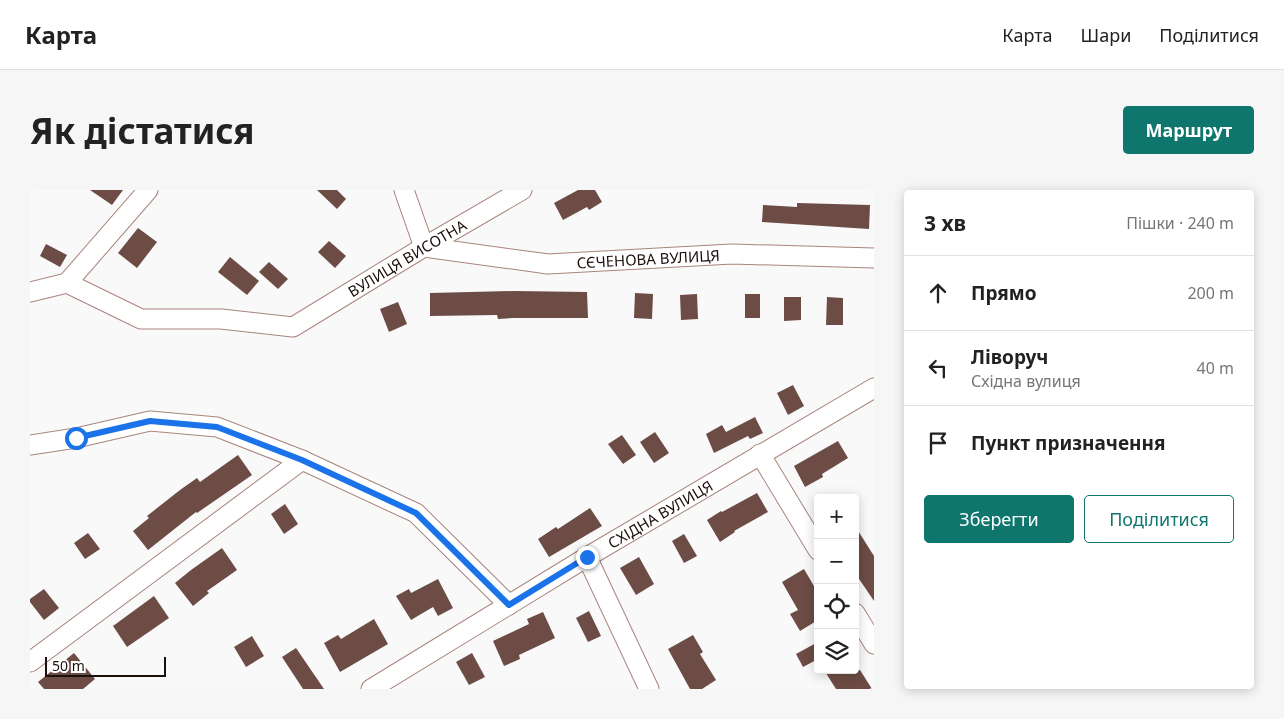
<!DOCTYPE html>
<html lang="uk">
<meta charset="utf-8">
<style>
body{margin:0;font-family:"Noto Sans",sans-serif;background:#f6f6f6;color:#222}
.controls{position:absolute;right:15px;bottom:15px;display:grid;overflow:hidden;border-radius:5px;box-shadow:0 2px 12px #0003}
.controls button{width:45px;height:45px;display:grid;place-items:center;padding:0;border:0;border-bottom:1px solid #e0e0e0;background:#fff;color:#222;font:25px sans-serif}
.scale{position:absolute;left:15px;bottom:12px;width:121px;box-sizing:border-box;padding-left:5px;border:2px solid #1b0f0c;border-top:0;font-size:14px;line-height:18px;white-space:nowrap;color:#1b0f0c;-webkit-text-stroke:4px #fff;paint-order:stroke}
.stop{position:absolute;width:15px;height:15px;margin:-11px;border:4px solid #1a73e8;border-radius:50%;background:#fff}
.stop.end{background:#1a73e8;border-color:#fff;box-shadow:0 1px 5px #0008}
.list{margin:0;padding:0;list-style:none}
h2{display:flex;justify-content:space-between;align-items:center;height:65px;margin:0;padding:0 20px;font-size:21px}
h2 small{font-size:16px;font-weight:400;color:#767676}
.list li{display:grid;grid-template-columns:32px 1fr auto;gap:15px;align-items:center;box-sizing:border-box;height:75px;padding:0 20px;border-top:1px solid #e0e0e0}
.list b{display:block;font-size:19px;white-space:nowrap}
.list p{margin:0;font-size:16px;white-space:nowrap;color:#767676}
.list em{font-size:16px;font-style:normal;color:#767676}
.actions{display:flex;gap:10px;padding:15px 20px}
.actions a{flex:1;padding:11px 0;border:1px solid #0f766e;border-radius:5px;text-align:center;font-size:18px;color:#0f766e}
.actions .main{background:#0f766e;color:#fff}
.icon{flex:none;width:28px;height:28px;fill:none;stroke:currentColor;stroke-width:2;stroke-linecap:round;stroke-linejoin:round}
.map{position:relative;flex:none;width:844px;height:499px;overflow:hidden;border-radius:5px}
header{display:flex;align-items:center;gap:30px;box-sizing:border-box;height:70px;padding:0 25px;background:#fff;border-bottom:1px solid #e0e0e0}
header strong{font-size:24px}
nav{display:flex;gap:28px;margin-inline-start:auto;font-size:18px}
.intro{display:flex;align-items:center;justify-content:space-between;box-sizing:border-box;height:120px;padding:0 30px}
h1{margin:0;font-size:35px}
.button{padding:12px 22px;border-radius:5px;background:#0f766e;color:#fff;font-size:18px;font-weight:700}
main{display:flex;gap:30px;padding:0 30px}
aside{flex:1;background:#fff;border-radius:5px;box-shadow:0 2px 12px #0003}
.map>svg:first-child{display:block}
.building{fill:#6c4c45}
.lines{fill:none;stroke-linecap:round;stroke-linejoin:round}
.minor-casing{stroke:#a8857c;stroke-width:21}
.minor{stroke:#fff;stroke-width:19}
.route{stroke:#1a73e8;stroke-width:6}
.labels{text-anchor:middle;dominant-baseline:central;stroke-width:5;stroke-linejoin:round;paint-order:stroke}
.street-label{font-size:15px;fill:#1b0f0c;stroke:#fff}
</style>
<header>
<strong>Карта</strong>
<nav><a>Карта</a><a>Шари</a><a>Поділитися</a></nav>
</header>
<div class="intro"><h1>Як дістатися</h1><a class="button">Маршрут</a></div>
<main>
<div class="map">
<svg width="844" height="499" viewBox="0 0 844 499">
<rect width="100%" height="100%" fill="#f9f9f9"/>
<g class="building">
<path d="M60,0h33l-11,15z"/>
<path d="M287,0h20l9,9 -9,10z"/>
<path d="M548,0h17l7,12 -13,8 -2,-3 -24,13 -9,-17z"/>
<path d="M767,13l73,2 -1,24 -107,-7 1,-17 34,2z"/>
<path d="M108,38l19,14 -20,26 -19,-15z"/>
<path d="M299,51l17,15 -11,12 -17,-16z"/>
<path d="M16,54l21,11 -7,12 -20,-11z"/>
<path d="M200,67l29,24 -12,14 -29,-23z"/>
<path d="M239,72l19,17 -10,10 -19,-17z"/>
<path d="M484,101l73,1 1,26h-75l-15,1 -1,-4 -67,1v-23z"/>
<path d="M605,103l18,1 -1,25 -18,-1z"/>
<path d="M667,104l1,25 -17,1 -1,-25z"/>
<rect x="715" y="104" width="15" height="24"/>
<path d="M754,107h17v23l-17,1z"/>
<path d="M797,107l16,1v27h-17z"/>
<path d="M368,112l9,22 -18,8 -9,-23z"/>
<path d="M763,195l11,21 -16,9 -11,-22z"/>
<path d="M725,227l8,16 -13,6 -2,-3 -34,17 -8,-19 16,-9 4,7z"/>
<path d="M625,242l14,21 -15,10 -14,-21z"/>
<path d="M592,245l14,20 -13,9 -15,-20z"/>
<path d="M808,251l10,17 -26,16 1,3 -18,10 -11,-21z"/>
<path d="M208,265l14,20 -55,38 -1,-1 -48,38 -15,-19 16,-13 -2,-2 33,-26 17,-12 3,4z"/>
<path d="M727,303l11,19 -34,19 1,1 -15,10 -13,-22 14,-9 1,1z"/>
<path d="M255,314l13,20 -14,10 -13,-20z"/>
<path d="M560,318l12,18 -53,31 -11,-18 18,-12 2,2z"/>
<path d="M825,336l19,30v45l-19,-28z"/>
<path d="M58,343l12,16 -15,10 -11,-16z"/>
<path d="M654,344l13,22 -13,7 -12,-22z"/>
<path d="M192,358l15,22 -30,21 2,2 -16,13 -18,-23 16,-13z"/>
<path d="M609,367l15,27 -18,11 -16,-27z"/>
<path d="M774,379l14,24v27l-18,11 -10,-17 8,-4 -16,-28z"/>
<path d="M408,389l15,29 -15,8 -5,-9 -22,13 -15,-24 13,-7 2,4z"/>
<path d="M14,399l15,19 -15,12 -14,-18v-3z"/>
<path d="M124,406l15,22 -42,29 -14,-21z"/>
<path d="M559,421l12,25 -13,6 -12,-24z"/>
<path d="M513,422l12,26 -36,17 1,4 -16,7 -11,-25 36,-17 -2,-5z"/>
<path d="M344,429l14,25 -48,28 -16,-29 14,-8 3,4z"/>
<path d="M663,445l10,17 -3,2 16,26 -14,9h-12l-22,-40z"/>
<path d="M222,446l12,20 -18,11 -12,-20z"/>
<path d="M788,452v17l-15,8 -7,-13z"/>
<path d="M266,458l28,41h-21l-21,-32z"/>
<path d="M44,463l21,26 -12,10h-39l-6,-7z"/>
<path d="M442,463l13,24 -16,8 -13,-23z"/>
<path d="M794,480h36l12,19h-36z"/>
</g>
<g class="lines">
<defs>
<g id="minor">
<path id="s1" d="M374,0l20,57 124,17 184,-10 142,4"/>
<path id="s2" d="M37,93l74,36h80l72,8 131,-80 98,-57"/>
<path d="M0,102l37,-9 81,-93"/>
<path d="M0,255l46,-7 74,-17 67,6 85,33 114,53 93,92"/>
<path d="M730,264l58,96"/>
<path d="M557,367l62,132"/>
<path d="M825,423l19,31"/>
<path d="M0,472l272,-202"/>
<path id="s3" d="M341,499l216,-132 287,-169"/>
</g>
</defs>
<use href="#minor" class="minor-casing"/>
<use href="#minor" class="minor"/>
</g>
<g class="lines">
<path class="route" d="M46,248l74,-17 67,6 85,33 114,53 93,92 78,-48"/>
</g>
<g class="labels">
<g class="street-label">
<text stroke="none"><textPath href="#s2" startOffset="368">ВУЛИЦЯ ВИСОТНА</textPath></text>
<text stroke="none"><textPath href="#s1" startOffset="286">СЄЧЕНОВА ВУЛИЦЯ</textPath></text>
<text stroke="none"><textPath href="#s3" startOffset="338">СХІДНА ВУЛИЦЯ</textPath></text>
</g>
</g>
</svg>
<div class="controls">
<button>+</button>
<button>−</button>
<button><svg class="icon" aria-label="locate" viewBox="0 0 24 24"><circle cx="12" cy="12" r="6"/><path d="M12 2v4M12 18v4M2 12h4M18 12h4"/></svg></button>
<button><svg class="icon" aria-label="layers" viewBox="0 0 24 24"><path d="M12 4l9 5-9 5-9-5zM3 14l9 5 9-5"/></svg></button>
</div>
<div class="scale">50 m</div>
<div class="stop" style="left:46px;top:248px"></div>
<div class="stop end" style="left:557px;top:367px"></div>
</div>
<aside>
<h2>3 хв<small>Пішки · 240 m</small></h2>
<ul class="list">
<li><svg class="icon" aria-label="ahead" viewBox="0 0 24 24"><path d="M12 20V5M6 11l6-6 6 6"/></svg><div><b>Прямо</b></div><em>200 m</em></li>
<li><svg class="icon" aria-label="left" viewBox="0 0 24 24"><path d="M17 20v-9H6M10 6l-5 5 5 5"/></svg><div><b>Ліворуч</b><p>Східна вулиця</p></div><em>40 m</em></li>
<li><svg class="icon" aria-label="arrive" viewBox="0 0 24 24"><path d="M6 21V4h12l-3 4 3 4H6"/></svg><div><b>Пункт призначення</b></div></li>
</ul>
<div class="actions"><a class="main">Зберегти</a><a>Поділитися</a></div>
</aside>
</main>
